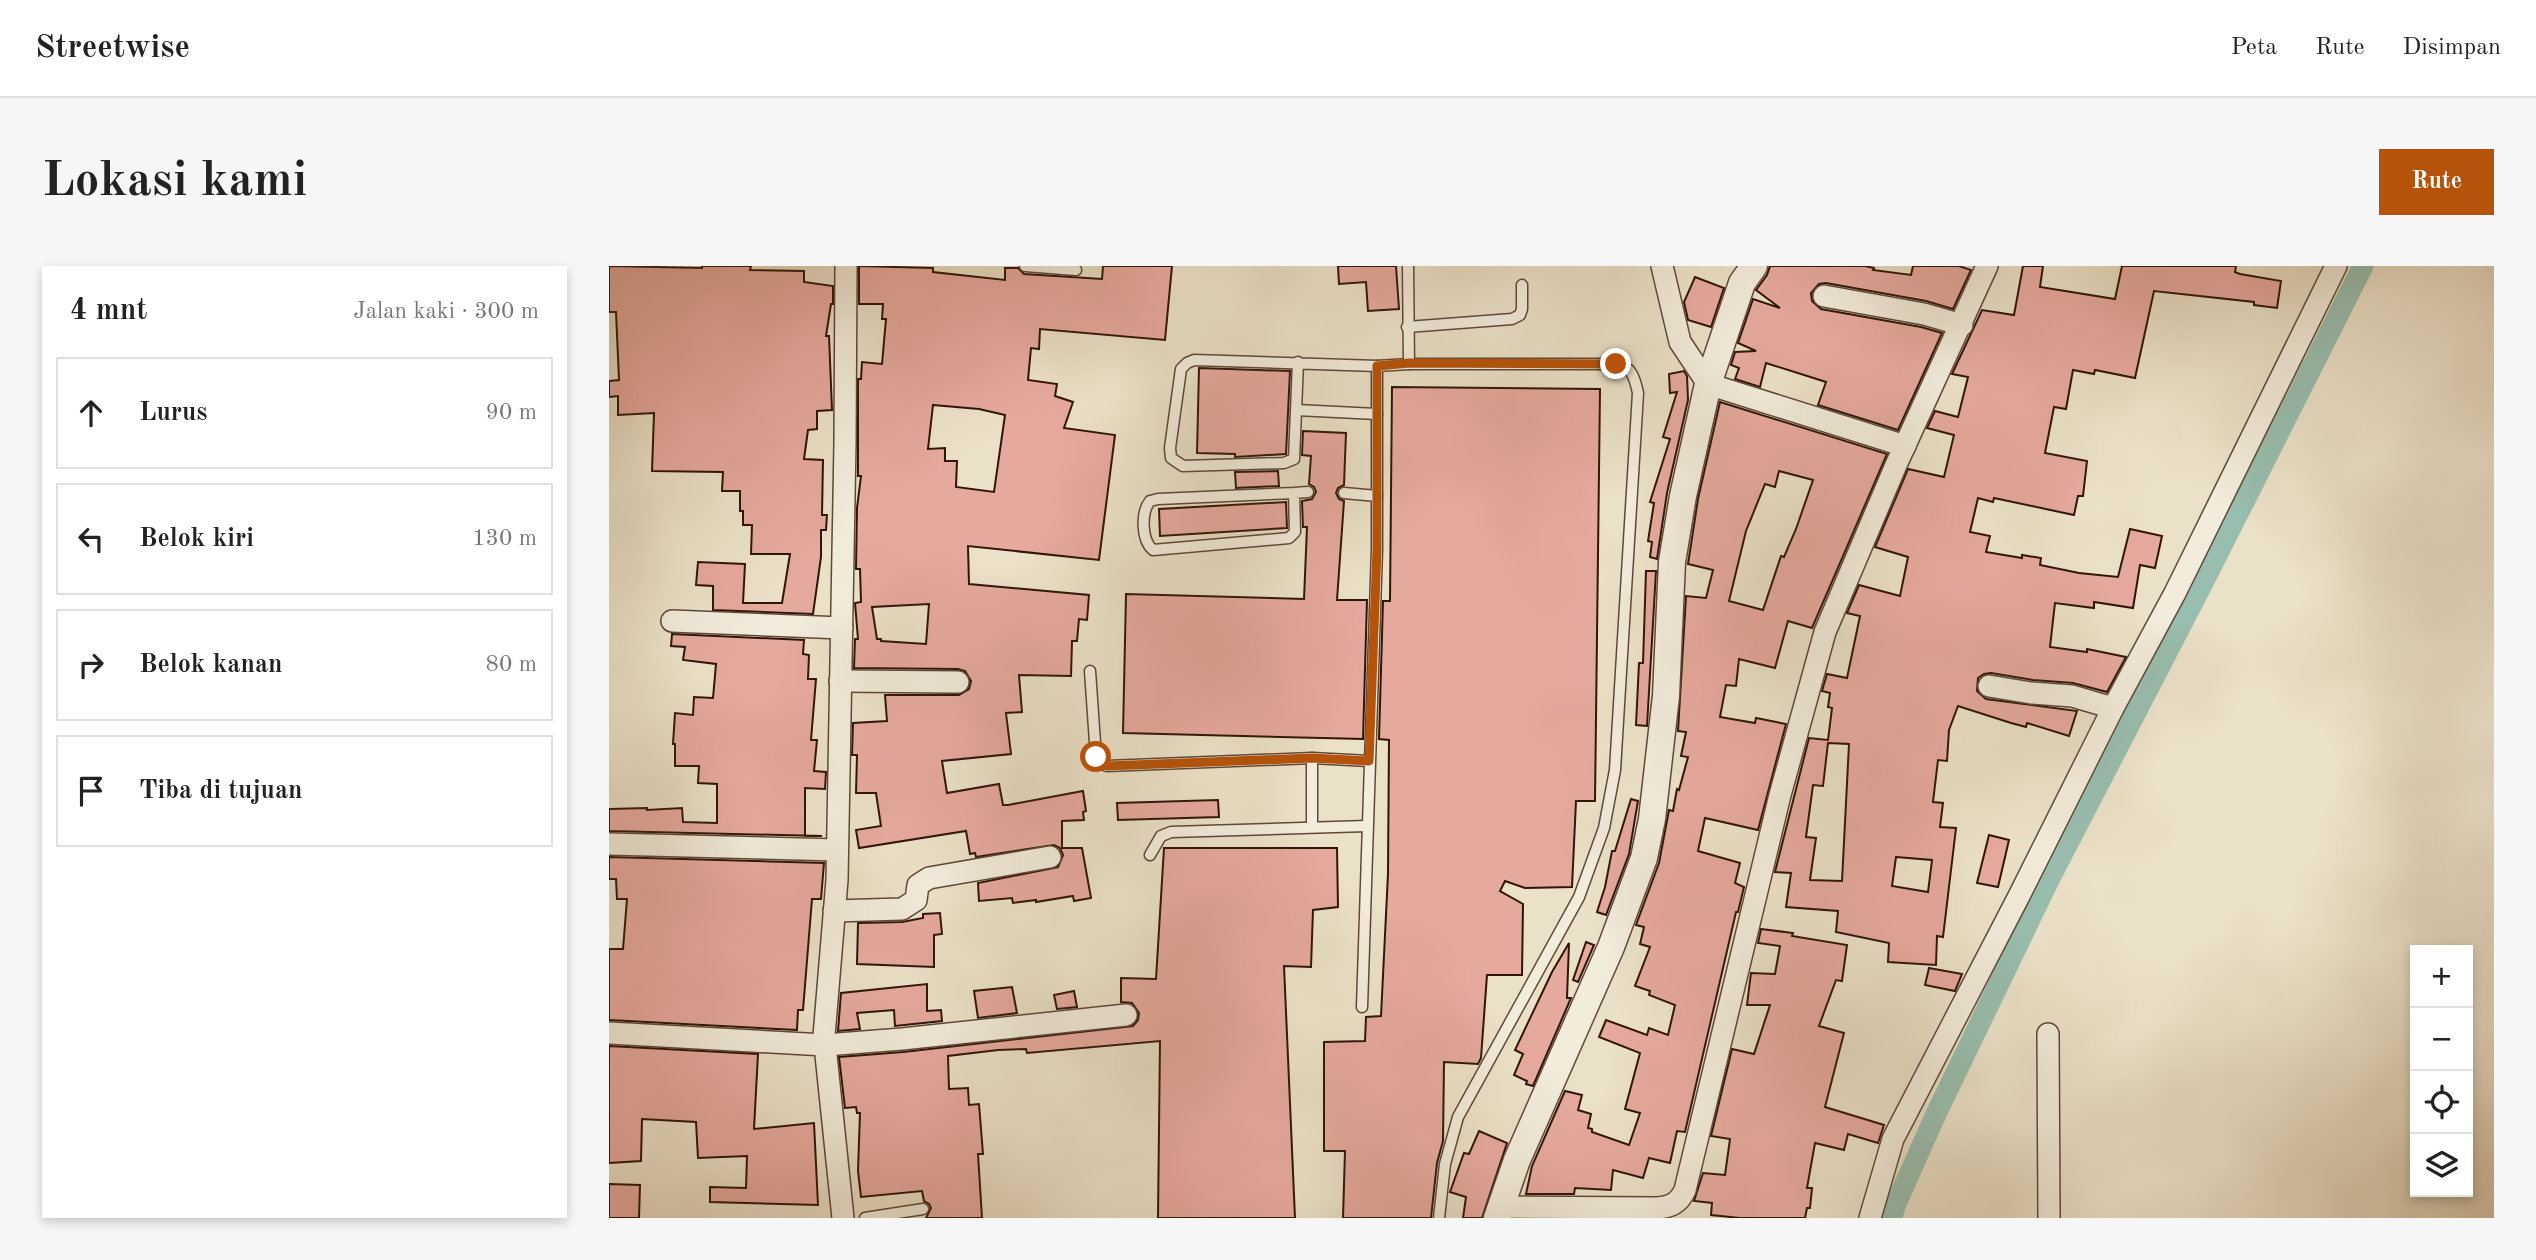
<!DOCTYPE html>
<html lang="id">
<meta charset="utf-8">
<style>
body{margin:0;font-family:"Old Standard TT",serif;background:#f6f6f6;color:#222}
.controls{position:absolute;right:21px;bottom:21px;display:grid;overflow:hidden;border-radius:0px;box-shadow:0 4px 10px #0003}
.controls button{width:63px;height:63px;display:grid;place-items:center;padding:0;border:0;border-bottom:2px solid #e0e0e0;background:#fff;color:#222;font:35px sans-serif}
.stop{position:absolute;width:21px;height:21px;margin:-16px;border:5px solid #b45309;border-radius:50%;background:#fff}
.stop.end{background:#b45309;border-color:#fff;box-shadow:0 2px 7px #0008}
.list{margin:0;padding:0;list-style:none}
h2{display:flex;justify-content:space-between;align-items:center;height:91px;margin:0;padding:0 28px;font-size:30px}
h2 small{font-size:23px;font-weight:400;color:#767676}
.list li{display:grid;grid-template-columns:46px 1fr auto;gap:21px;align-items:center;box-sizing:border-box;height:112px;margin:0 14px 14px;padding:0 14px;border:2px solid #e0e0e0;border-radius:0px}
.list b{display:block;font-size:26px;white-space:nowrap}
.list em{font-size:23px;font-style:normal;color:#767676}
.icon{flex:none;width:38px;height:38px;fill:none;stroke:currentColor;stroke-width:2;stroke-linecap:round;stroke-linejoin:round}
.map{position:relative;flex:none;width:1885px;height:952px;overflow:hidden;border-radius:0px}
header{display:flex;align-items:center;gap:42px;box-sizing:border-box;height:98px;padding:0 35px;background:#fff;border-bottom:2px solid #e0e0e0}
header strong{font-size:33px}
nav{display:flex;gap:38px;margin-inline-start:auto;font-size:24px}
.intro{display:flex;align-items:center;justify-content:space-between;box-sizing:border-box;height:168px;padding:0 42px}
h1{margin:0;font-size:49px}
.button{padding:18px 32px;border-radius:0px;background:#b45309;color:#fff;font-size:24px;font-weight:700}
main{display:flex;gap:42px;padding:0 42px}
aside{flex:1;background:#fff;border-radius:0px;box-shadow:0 4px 10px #0003}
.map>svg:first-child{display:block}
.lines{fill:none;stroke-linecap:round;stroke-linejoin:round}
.canal{stroke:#99beaf;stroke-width:21}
.building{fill:#e6a99e;stroke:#301508;stroke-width:2;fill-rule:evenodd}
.service-casing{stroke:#5f4838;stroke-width:13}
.minor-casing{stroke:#5f4838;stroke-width:24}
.tertiary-casing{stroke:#5f4838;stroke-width:29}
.service{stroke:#f2ecdb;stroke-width:10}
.minor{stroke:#f2ecdb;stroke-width:21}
.tertiary{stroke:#f2ecdb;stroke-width:26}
.route{stroke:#b45309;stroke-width:9}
</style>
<header>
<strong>Streetwise</strong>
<nav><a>Peta</a><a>Rute</a><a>Disimpan</a></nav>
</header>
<div class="intro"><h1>Lokasi kami</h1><a class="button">Rute</a></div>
<main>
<aside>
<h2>4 mnt<small>Jalan kaki · 300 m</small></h2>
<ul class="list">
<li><svg class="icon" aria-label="ahead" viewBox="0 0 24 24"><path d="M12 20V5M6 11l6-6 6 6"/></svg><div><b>Lurus</b></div><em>90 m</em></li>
<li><svg class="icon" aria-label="left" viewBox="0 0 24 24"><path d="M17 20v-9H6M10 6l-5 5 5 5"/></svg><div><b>Belok kiri</b></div><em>130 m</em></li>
<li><svg class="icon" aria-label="right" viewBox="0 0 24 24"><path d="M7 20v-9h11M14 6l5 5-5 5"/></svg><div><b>Belok kanan</b></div><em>80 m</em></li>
<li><svg class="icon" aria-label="arrive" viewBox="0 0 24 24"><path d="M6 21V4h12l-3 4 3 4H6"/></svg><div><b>Tiba di tujuan</b></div></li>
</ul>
</aside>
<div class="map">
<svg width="1885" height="952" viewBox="0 0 1885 952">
<rect width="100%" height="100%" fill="#ebe1c8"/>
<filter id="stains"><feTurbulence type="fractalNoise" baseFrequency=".00286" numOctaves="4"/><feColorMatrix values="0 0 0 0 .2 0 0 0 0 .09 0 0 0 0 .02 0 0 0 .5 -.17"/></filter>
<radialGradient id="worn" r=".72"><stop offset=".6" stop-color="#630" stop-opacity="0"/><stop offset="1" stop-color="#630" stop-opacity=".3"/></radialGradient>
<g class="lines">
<path class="canal" d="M1283,952l3,-12 41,-92 113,-234 153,-295 161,-319"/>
</g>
<g class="building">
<path d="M0,0l93,2v-2h49l-1,4 54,1v11l29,4v18h-2l-5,32h3l3,74 -15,1v18l-9,1 -4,29 19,1 -1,55h5l-1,15h-5v27l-8,57 -100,-4v-24l-17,-1 2,-23 47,2 -2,39h39l8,-49h-39l1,-29h-9v-14h-3v-20h-18l1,-19 -71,-1 2,-58 -36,2v-19l-9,1v-16l10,-1 -3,-68h-7z"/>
<path d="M250,0l74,2v4l72,8v-12h13l6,6 78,5 1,-13h69l-7,74 -125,-11 -1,20 -8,-1 -3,32 29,4 -2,12 18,6 -9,26 51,7 -16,125 -131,-14 1,38 120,11 -2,25 -8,-1 -2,22h-5l-1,35 -52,-1 3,37 -16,1 5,41 -69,7 5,32 52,-9 4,21h5l75,-14 3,20 -3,1 1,8 -22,1v27h20l9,50 -17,3 -1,-5 -37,6v-2l-23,3 -1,-5 -33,3 -1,-18 80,-16 5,-12 -3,-7 -6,-3 -78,12 -1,-4 -5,1 -4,-23 -107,17 -3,-18 25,-4 -5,-33h-20l1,-38h-5l1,-32 34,-2 -2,-26h74l10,-6 2,-8 -6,-10 -7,-2 -104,-1 1,-29h3l-3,-36 6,-1 -1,-33h-4l1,-61 4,-32h-3v-97h3l1,-17 20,2 4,-45h-4l1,-15h-24zM324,139l46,4 26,6 -11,77 -38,-5 1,-26h-12v-13l-17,1zM320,338l-3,40 -45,-3v-2h-4l-5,-32z"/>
<path d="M729,0h58l3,43 -31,2 -2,-29 -27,2z"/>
<path d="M1161,0h95l9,2 -1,2 38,5 2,-9h46l12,4 -18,39 -27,-8 -100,-18 -7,1 -8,9 1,8 9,8 100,18 21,6 -44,97 -80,-25 8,-23 -60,-19 -6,24 -25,-8 4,-11 -8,-3 4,-13 21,-1 -18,-8 15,-44 27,9 -24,-18 11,-15z"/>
<path d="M1414,0h20l-3,21 75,12 7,-33h114l-1,6 5,2 41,7 -4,27 -23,-3v-3l-100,-11 -19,87 -40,-8 -1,4 -21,-4 -7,39 -12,-2 -9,46 42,8 -4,35h-5l-4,19 -80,-17 -1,4 -15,-4 -8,34 20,4 -4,16 36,6v-3l19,3 -1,7 39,8 39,4 12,-48 32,7 -7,32 -15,-3 -7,43 -39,-6v6l-39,-5 -5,44 37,5v-3l39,8 -19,35 -34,-9 -40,-3 -42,-7 -7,1 -6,4 -1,13 9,8 91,12 -8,25 -42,-13 -1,4 -15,-4 -53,-17 -9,24 -2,31 -9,-1 -5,42 10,1 -3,24 16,1 -13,109 -6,-1 -1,29 -48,-3 1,-19 -53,-11 2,-21 -52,-4 5,-34 -16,-1 34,-134 19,2 4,-32 -4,-1 2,-14 -8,-2 5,-17 20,4 13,-62 -13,-3 12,-28 41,11 8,-39 -33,-10 33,-78 36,8 10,-42 -27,-7 8,-17 23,6 10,-40 -16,-3 30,-64 32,5zM1219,477l21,1 -7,137 -32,-1 6,-42 -10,-1 7,-52 10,1zM1287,591l36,3 -4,32 -36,-6z"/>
<path d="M1086,11l29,11 -13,39 -23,-7 -4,-18z"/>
<path d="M590,102l91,3 -4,83 -51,3v-3l-38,-1z"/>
<path d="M1075,105l3,5 1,24 -21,93 -10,66 -7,-2 2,-15 -4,-1 6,-38 -4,-1 20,-63 -7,-2 14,-45 -7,1 -1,-19z"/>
<path d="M783,121l208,2 -5,412h-19l-4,86 -47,1 -20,-7 -5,10 23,13 -1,71h-35l-6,83 -3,6 -34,-2 -1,79 -6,22 -6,55h-88l2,-67h-21v-109l41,-1 1,-24 15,-1 7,-142 1,-134 -10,-1 4,-138h7z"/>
<path d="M1111,136l167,52 -75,174 -24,-7 -13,47 -36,-9 -3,27 -10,-1 -6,32 35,6 1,-5 30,6 -28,106 -53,-12 -7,33 42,12 -5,20 9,4 -6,25h-2l-51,220 -8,-1 -7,32 -21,-5 -6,20 -30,-8 -2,20 -36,-2 -1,6h-48l6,-28 33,-75 17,4 -4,15 13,4 -3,14 4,1v3l37,13 11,-32 -15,-4 15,-56 -41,-16 7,-17 41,15 2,-7 19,7 7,-30 -26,-10 1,-4 -15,-5 15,-39 -10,-3 4,-17 -8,-2 23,-62 10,-53 4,1 4,-22 2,1 9,-33 -7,-1 5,-24 -8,-1 8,-135 20,2 7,-28 -25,-6 10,-65zM1170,205l34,9 -17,49 -12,28 -3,-1 -18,54 -34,-9 17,-70 19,-47 10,3z"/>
<path d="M694,165l43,2 -2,52 -6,3 -2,5 3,6 5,2 -7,99h30l-4,139 -240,-6 3,-139 178,5 3,-72h-4l-1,-26 10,-2 4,-7 -2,-5 -5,-3 2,-28 -9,-1z"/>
<path d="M669,205l1,15 -43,2 -1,-16z"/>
<path d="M677,236l1,26 -127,8 -1,-27z"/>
<path d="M1037,305h10l-9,155 -11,-1 3,-62h4z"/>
<path d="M63,368l132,6 -1,14 6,1 -1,24h8l-5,61h6l-3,31 12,1 -1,17 -20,-1v48h17l-213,-5v-22l38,-1v2l35,-2 1,14 34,1v-39l-19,-1 1,-17h-24v-22h-2l2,-31 18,2 1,-18 19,1 3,-34 -33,-4 2,-13 -14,-1z"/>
<path d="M1022,533l7,2 -9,53 -23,61 -9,-3 8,-25 7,-36h3z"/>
<path d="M609,534l1,17 -101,3 -1,-17z"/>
<path d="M1380,569l20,5 -11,47 -21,-4z"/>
<path d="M555,582h173l1,59 -25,3 -2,57 -27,-1 11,252h-137l2,-177 -133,12 -1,-4 -28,1 -50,6 1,33 19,-1 1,17 10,-1 4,50h-5l4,64h-56l5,-10 -2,-4 -5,-3 -2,-10 -61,6 -3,-26 2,-58h-3l-1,-6 -11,1 -6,-51 64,-5 230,-26 5,-6 1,-7 -7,-10 -11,-1v-24l35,1z"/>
<path d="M0,591l215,6 -3,36h-9l-9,111h-5l-1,20 -188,-10v-71h14l4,-50h-10l-1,-20h-7z"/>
<path d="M331,647l2,21 -8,1v32l-77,-3 1,-41 44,-1 21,-4v-4z"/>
<path d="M1152,663l32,4 -1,3 55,9 -5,36 -6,-1 -17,46 25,7 -19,74 59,18 -6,18 -30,-9 -4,16 -29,-7 -8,45h5l-2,20h-3l-2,10h-65l-29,-3 1,-12 -18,-2 9,-28 22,2 5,-36 -19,-3 21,-87 22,5 16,-49h-23l4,-32 24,1 5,-28 -22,-3z"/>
<path d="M977,676l8,3 -16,37 -5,-2z"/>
<path d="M960,677l-2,55h4l-38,88 -7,-2 1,-3 -13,-6 9,-21 -8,-4 37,-78z"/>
<path d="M1320,702l33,6 -7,17 -30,-6z"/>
<path d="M318,718v27l14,-1 1,11 -47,5 -1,-16 -37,3 3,16 -22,2 3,-38z"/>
<path d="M403,721l5,26 -39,5 -4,-27z"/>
<path d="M465,725l3,16 -20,2 -3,-14z"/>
<path d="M0,780l149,8 -4,75 60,-6 4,82 -108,-3v-15l36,1 1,-32 -49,2 -2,-36 -54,-3 -1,42 -32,2z"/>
<path d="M870,865l28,12 -25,75h-19l3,-21 -16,-5 14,-39 5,1z"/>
<path d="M0,918l31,1 -1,33h-30z"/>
</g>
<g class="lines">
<defs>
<g id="service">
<path d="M416,0l51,4"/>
<path d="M798,61l105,-8 8,-4 2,-6v-24"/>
<path d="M689,96l-4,97 -10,4 -101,3 -12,-8 -1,-10 11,-79 6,-6 7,-3 183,6"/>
<path d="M800,98h207c16,2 19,15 22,29l-23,377 -11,58 -25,69 -121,220 -13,47 -6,54"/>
<path d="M687,144l81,4"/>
<path d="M685,227l1,39 -6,6 -136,12c-12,-10 -12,-38 -3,-49l8,-2 136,-6 14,-1"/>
<path d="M735,227l33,3"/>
<path d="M481,405l6,86 3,6 8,3 205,-8 57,3"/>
<path d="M703,561v-69"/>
<path d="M541,589l11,-19 10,-4 196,-6"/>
<path d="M753,741l15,-458v-183l32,-2 -1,-98"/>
<path d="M256,952l58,-9"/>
</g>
<g id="minor">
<path d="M1053,0l18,76 28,42 197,62"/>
<path d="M1215,30l100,18 38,11"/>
<path d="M63,355l170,7"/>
<path d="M231,415l118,1"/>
<path d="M1380,420l42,7 41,3 41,12"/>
<path d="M0,578l228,6"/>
<path d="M225,645l68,-2 14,-9 2,-15 11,-7 121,-21"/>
<path d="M0,767l216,12 77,-6 224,-24"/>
<path d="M1439,768l1,184"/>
<path d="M891,941l157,1c14,-1 22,-5 28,-18l95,-395 45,-163 71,-167 91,-199"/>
<path d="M234,952l-19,-182 13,-156 8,-437 1,-177"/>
<path d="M1261,952l23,-79 126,-243 94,-188 62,-115 161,-327"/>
</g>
<path id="tertiary" d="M888,952l20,-58 94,-213 33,-89 8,-39 14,-123 6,-134 11,-66 25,-112 34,-101 12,-17"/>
</defs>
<use href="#service" class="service-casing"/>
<use href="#minor" class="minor-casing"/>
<use href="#tertiary" class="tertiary-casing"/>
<use href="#service" class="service"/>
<use href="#minor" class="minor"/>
<use href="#tertiary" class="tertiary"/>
</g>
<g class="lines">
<path class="route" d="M487,491l3,6 8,3 205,-8 57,3 8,-212v-183l32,-3 207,1"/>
</g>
<rect width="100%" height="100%" filter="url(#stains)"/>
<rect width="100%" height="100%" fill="url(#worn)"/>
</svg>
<div class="controls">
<button>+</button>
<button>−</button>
<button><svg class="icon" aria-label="locate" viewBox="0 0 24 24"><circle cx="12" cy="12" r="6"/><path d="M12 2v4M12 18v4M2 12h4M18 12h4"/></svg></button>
<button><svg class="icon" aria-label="layers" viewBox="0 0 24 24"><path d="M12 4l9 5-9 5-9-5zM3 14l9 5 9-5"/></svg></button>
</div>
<div class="stop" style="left:487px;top:491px"></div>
<div class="stop end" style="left:1007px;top:98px"></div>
</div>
</main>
